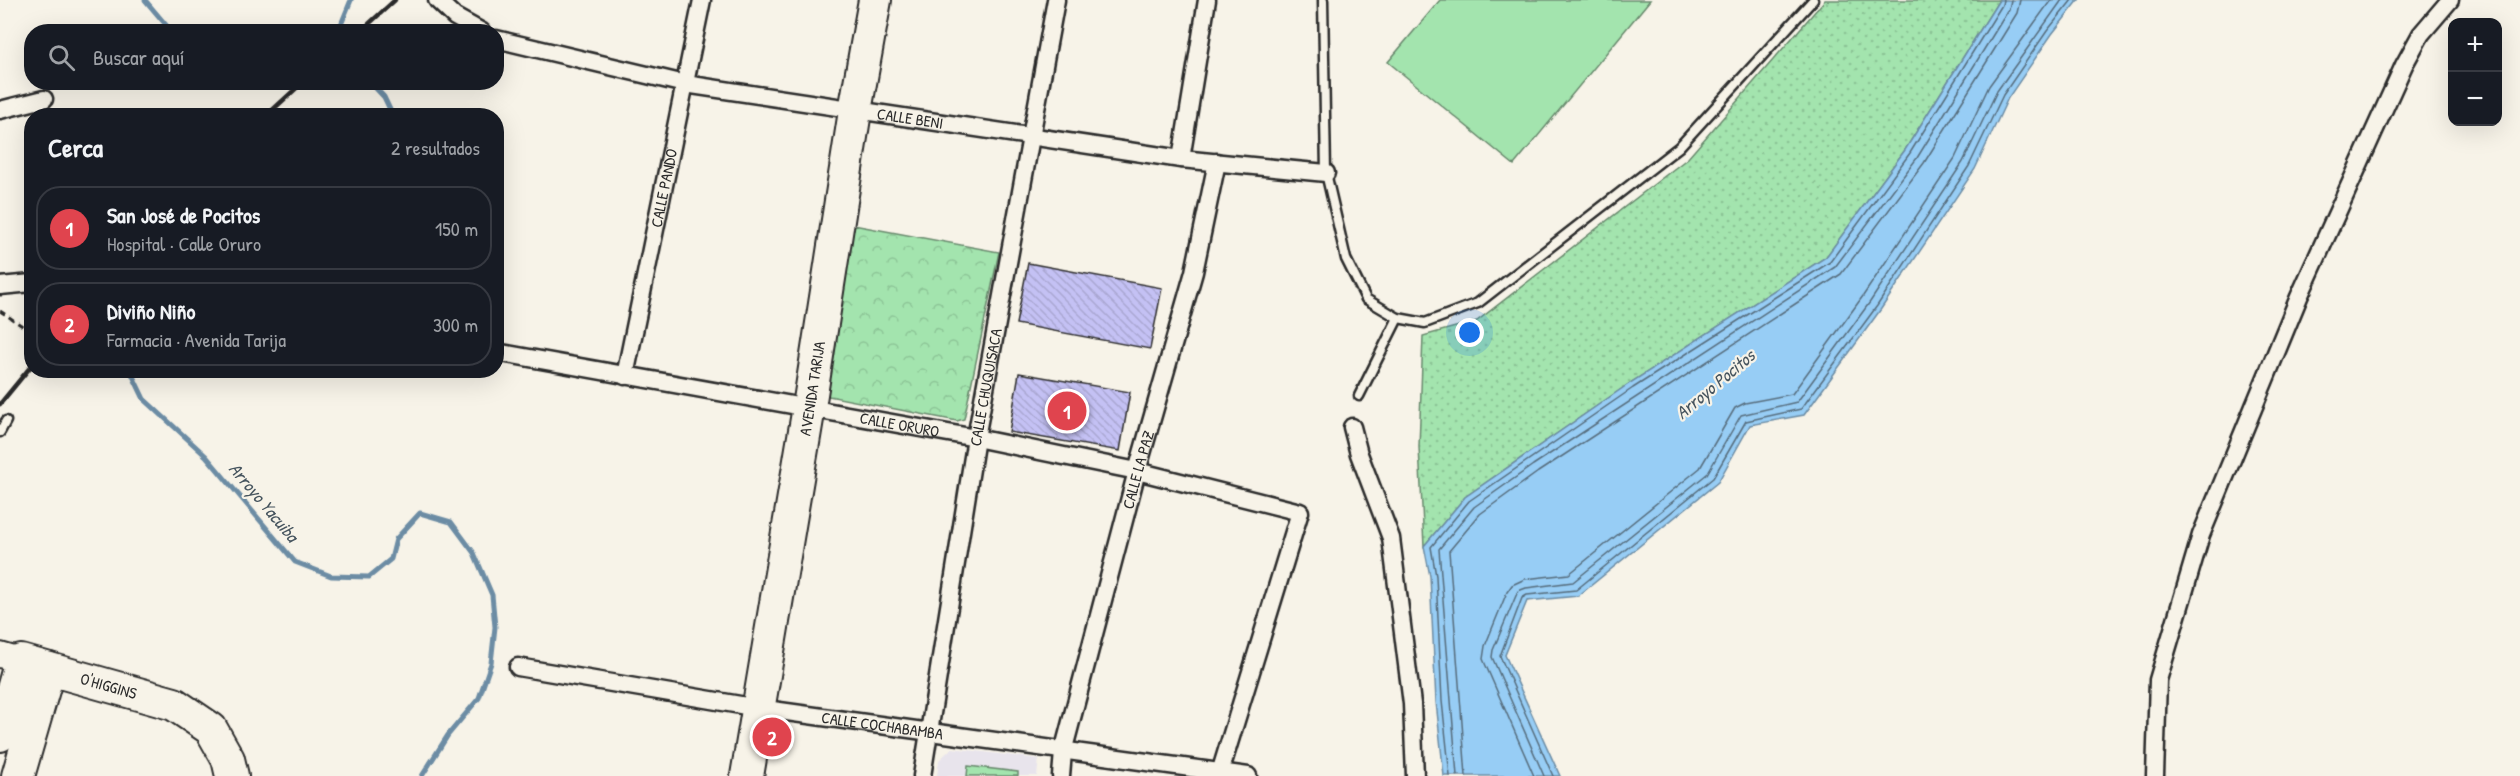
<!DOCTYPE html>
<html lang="es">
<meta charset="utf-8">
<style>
body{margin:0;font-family:"Patrick Hand",sans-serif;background:#242831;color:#f1f3f6}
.controls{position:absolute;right:18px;top:18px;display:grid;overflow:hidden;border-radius:12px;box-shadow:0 6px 24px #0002}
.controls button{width:54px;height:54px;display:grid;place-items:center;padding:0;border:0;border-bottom:2px solid #363941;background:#171b24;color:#f1f3f6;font:30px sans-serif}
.you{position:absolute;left:1470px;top:333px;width:21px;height:21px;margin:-15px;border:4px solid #fff;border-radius:50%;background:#1a73e8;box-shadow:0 0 0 9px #1a73e833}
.badge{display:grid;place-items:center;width:39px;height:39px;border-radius:50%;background:#0f766e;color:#fff;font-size:20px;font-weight:700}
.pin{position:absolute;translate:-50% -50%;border:3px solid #fff;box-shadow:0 2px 6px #0006}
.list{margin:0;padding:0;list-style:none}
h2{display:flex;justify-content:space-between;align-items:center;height:78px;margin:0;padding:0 24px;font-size:26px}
h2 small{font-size:20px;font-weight:400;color:#9ea1a6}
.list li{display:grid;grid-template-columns:39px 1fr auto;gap:18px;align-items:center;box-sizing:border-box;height:84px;margin:0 12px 12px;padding:0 12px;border:2px solid #363941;border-radius:24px}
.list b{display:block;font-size:22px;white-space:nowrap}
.list p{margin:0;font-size:20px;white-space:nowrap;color:#9ea1a6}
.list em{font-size:20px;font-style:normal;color:#9ea1a6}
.icon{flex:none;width:33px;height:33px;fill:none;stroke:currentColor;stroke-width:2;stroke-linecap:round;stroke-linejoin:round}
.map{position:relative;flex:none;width:2520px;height:776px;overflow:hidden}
.search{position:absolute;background:#171b24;box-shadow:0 6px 24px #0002;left:24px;top:24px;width:480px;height:66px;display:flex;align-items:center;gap:15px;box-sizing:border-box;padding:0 21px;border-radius:24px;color:#9ea1a6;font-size:22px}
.panel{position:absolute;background:#171b24;box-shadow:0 6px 24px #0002;left:24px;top:108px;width:480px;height:270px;border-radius:24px}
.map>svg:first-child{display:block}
.built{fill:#e8e4ec}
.grass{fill:url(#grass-dots);stroke:#67886c;stroke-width:1.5}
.forest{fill:url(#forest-crowns);stroke:#67886c;stroke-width:1.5}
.pitch{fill:#a3e4ae;stroke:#67886c;stroke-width:1.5}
.water{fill:#97cdf5;stroke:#6c8ca4;stroke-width:1.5}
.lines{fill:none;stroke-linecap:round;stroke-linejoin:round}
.shore{stroke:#566c7c;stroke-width:1.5}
.stream{stroke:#6c8ca4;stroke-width:5}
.building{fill:url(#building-back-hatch);stroke:#2b2b2b;stroke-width:1.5}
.lane-casing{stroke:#2b2b2b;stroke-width:13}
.street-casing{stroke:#2b2b2b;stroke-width:21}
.secondary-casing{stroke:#2b2b2b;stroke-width:28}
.highway-casing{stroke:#2b2b2b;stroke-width:36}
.path{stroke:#2b2b2b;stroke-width:3;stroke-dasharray:6 4.5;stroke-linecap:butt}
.lane{stroke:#f7f3e8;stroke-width:8}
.street{stroke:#f7f3e8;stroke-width:16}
.secondary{stroke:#f7f3e8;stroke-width:24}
.highway{stroke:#f7f3e8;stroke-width:32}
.rail{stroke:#2b2b2b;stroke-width:4.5}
.labels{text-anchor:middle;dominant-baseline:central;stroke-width:4.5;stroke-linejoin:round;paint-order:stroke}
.street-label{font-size:16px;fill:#2b2b2b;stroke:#f7f3e8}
.water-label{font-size:18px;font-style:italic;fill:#46545e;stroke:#f7f3e8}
</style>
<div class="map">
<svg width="2520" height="776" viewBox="0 0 2520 776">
<defs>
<pattern id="grass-dots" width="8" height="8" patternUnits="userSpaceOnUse" patternTransform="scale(1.5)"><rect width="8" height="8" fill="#a3e4ae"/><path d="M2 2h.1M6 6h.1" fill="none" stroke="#8cc496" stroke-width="1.8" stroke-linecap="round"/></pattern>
<pattern id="forest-crowns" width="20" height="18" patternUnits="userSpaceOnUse" patternTransform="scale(1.5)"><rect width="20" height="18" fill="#a3e4ae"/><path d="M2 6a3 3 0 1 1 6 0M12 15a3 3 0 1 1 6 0" fill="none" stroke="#8cc496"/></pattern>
<pattern id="building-back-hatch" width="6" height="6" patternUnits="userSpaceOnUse" patternTransform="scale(1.5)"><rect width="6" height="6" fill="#c4c1f4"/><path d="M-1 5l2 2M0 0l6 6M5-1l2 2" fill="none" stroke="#a9a6d1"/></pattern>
</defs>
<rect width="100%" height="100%" fill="#f7f3e8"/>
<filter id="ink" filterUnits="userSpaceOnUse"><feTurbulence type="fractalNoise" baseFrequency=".0167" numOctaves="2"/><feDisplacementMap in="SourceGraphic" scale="12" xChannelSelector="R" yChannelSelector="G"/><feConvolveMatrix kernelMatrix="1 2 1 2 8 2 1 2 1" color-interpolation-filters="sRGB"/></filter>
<g filter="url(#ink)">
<path class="built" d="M952,748l87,11 -2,17h-100l2,-16z"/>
<path class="grass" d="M1825,0h174l-94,150 -79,107 -196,126 -165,114 -41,49 -5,-99 4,-111 54,-15 211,-163z"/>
<path class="forest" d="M848,224l151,28 -35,167 -7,2 -134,-26z"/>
<g class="pitch">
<path d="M1440,0h210l-136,165 -126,-103z"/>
<path d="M968,766l50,6v4h-51z"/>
</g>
<path class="water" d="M1999,0h80l-27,34 -44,64 -33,71 -94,140 -77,106 -54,10 -32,57 -140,114 -51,5 -22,54 55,121h-116l-8,-74 -6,-126 -6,-30 41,-49 165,-114 196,-126 79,-107z"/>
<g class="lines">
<g class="shore">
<path d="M1450,776l-8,-75 -6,-125 -5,-29 38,-46 164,-113 197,-126 80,-109 92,-148 1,-5"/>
<path d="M1457,776l-18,-227 35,-42 59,-42 302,-198 82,-109 92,-149 2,-9"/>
<path d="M1466,776l-17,-225 31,-37 58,-42 303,-198 83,-111 93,-150 3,-13"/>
<path d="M1534,776l-51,-117 2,-13 22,-54 5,-7 13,-6 44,-5 131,-106 35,-60 10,-5 47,-9 71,-98 92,-138 34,-72 62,-86"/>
<path d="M1544,776l-52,-119 1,-7 25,-59 8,-3 47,-6 134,-108 34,-59 56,-13 73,-100 93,-140 34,-71 65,-91"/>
<path d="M1553,776l-53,-120 22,-58 5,-3 49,-5 137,-112 33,-57 55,-12 76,-103 92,-140 34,-71 44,-64 25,-31"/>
</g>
<g class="stream">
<path d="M145,0l27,32"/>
<path d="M338,32l13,-32"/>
<path d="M370,82l14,15 9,19"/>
<path d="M133,370l-1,4 12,25 62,57 89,106 36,14 38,1 22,-18 5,-20 24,-26 31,9 23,31 18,42 3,32 -4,36 -12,35 -31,37 -26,41"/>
</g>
</g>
<g class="building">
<path d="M1028,263l134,25 -12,61 -134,-25z"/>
<path d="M1019,373l111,19 -10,59 -111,-19z"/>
</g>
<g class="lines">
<defs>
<g id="lane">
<path d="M1323,0l3,173 20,86 20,40 32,19 27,5 53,-20 201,-156 134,-147"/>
<path d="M1359,396l39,-78"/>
<path d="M0,432l6,-11"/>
</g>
<g id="street">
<path d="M437,0l18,17 27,15"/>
<path id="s1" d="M496,39l189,45 496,75 145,14"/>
<path d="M0,110l44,-11"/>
<path d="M1181,159l26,-159"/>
<path d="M0,286l32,-3"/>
<path id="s2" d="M496,352l480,86 161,33 163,41 -81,264"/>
<path id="s3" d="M625,376l77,-376"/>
<path d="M1352,427l7,27 32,84 21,166 3,72"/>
<path id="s4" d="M518,667l240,41 490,68"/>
<path id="s5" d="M922,776l54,-338 80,-438"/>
<path id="s6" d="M1061,776l2,-24 74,-281 57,-199 23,-110"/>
<path d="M2155,776l3,-96 43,-145 98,-238 105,-232 17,-31 29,-34"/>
</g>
<path id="secondary" d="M0,655l21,6"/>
<g id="highway">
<path id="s7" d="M0,735l21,-74 153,43 37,25 17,30 4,17"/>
<path d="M18,776l31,-107"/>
<path id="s8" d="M747,776l62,-369 46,-296 20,-111"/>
</g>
</defs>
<use href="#lane" class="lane-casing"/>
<use href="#street" class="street-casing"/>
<use href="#secondary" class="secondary-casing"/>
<use href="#highway" class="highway-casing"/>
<path class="path" d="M0,311l24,16"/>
<use href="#lane" class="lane"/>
<use href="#street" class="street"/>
<use href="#secondary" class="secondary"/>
<use href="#highway" class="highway"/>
<g class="rail">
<path d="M360,32l35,-32"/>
<path d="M266,116l37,-34"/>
<path d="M0,404l32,-39"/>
</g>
</g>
</g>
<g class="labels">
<g class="street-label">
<text stroke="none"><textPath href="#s1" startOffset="422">CALLE BENI</textPath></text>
<text stroke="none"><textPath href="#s3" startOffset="192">CALLE PANDO</textPath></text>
<text stroke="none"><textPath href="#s5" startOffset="394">CALLE CHUQUISACA</textPath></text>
<text stroke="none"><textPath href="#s8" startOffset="393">AVENIDA TARIJA</textPath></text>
<text stroke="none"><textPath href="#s2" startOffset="410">CALLE ORURO</textPath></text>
<text stroke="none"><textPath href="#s6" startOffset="316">CALLE LA PAZ</textPath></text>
<text stroke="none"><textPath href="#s7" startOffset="168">O'HIGGINS</textPath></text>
<text stroke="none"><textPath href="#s4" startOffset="369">CALLE COCHABAMBA</textPath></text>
</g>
<g class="water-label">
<text transform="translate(1715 384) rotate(-40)">Arroyo Pocitos</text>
<text transform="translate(264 502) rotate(50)">Arroyo Yacuiba</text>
</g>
</g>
</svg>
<div class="controls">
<button>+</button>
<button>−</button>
</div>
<div class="you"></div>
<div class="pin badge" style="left:1067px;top:411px;background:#e0444e">1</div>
<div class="pin badge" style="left:772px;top:737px;background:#e0444e">2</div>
<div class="search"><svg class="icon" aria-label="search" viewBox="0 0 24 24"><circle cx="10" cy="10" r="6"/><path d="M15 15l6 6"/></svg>Buscar aquí</div>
<section class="panel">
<h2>Cerca<small>2 resultados</small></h2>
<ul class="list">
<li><span class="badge" style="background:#e0444e">1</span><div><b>San José de Pocitos</b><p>Hospital · Calle Oruro</p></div><em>150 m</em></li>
<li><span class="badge" style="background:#e0444e">2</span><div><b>Diviño Niño</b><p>Farmacia · Avenida Tarija</p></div><em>300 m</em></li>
</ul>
</section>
</div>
